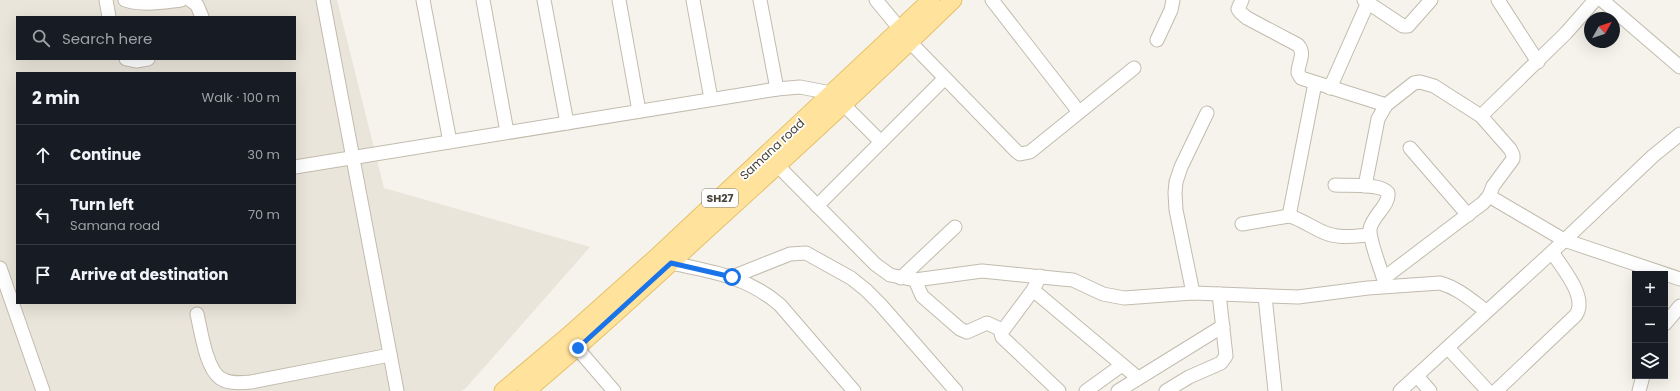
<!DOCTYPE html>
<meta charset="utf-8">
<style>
body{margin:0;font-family:Poppins,sans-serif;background:#242831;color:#f1f3f6}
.controls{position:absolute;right:12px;bottom:12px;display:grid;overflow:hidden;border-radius:0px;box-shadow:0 4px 16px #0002}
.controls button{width:36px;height:36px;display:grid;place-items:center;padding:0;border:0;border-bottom:1px solid #363941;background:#171b24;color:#f1f3f6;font:20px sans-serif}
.compass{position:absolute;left:1584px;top:12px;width:36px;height:36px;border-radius:50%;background:#171b24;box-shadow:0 4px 16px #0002;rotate:50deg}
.stop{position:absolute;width:12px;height:12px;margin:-9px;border:3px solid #1a73e8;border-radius:50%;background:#fff}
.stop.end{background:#1a73e8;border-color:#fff;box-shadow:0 1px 4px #0008}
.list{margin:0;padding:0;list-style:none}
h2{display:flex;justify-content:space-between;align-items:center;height:52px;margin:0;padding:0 16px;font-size:17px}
h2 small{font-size:13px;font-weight:400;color:#9ea1a6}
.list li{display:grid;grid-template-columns:26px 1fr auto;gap:12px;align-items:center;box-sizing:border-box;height:60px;padding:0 16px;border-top:1px solid #363941}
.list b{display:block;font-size:15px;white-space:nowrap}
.list p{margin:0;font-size:13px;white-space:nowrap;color:#9ea1a6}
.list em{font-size:13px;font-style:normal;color:#9ea1a6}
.icon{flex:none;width:22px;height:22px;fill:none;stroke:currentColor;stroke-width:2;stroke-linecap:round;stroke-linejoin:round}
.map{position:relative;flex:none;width:1680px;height:391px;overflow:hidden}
.search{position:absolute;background:#171b24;box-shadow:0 4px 16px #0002;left:16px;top:16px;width:280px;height:44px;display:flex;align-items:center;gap:10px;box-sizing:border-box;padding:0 14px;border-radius:0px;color:#9ea1a6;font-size:15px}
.panel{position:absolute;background:#171b24;box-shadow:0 4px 16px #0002;left:16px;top:72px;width:280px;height:232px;border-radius:0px}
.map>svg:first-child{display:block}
.residential{fill:#eae5da;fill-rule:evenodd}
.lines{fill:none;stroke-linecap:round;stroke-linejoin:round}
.minor-casing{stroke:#c2bbae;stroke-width:15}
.major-casing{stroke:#e6c16a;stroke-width:19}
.minor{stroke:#fff;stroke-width:13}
.major{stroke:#ffe39c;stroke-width:17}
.route{stroke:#1a73e8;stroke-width:5}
.labels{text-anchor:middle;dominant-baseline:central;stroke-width:3.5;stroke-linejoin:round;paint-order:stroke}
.shield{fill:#fff;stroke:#817c74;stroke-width:1}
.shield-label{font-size:11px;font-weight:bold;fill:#4b4439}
.street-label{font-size:12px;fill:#4b4439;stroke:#fff}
</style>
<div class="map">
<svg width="1680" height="391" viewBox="0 0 1680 391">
<rect width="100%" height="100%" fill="#f6f3ec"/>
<path class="residential" d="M0,0h337l47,188 206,59 -125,142 -4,2h-461zM17,17h278v42h-278zM17,73h278v230h-278z"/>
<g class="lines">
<defs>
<g id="minor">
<path d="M106,0l3,17"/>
<path d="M125,0c18,6 38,2 56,0"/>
<path d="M190,0l7,5 5,12"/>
<path d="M323,0l74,391"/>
<path d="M423,0l27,142"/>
<path d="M483,0l24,132"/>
<path d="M544,0l23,123"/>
<path d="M619,0l20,111"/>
<path d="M693,0l18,99"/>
<path d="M760,0l17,89"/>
<path d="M876,0l24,29"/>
<path d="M992,0l87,112"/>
<path d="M1242,0l-4,9 3,4 6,5 51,27c8,9 0,17 0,28l3,5 85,27"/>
<path d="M1364,0l39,26h5l23,-26"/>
<path d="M1498,0l40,62"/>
<path d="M1602,0l78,67"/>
<path d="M1157,40l14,-30 2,-10"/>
<path d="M910,42l106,109 4,3 10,-2 104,-84"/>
<path d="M126,59l10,2 12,-2"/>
<path d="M1330,88l39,-88"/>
<path d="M843,104l38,38"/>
<path d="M1481,116l85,-83 29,-33"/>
<path d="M1410,148l58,67"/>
<path d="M777,165l98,99 15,11 25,5 67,-9 80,8 11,1 30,14 21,4 69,-5 105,4 70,-9 72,-5c18,5 31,17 46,28"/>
<path d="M295,167l482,-78 23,-2 31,6"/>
<path d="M1335,185c12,1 46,-2 53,8 2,12 -16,23 -18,36 -1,12 12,42 15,55"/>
<path d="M1365,186l13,-67 8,-14 28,-22 6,-1 14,4 47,30 29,33 3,6v4l-20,27 -4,10 -6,7 -99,75"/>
<path d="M1489,196l75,44 116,39"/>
<path d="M817,206l128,-128"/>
<path d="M1289,216l26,-133"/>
<path d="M1242,224l47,-8c12,3 22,11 34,16 15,7 31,4 47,3"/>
<path d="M671,263c42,9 75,13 109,42l74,86"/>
<path d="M0,268l43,123"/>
<path d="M1040,276l-7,14 -32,43 1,4 57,54"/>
<path d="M732,277l58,-23 16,-1 45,25 15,12 14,14 76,87"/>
<path d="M901,278l54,-51"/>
<path d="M915,280l7,16 38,33 7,3 20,-9 15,7"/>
<path d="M1033,290l105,88"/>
<path d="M1193,293l-17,-83 -1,-17 1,-11 5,-15 26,-54"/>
<path d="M1265,296l10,95"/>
<path d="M197,314c4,17 9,54 23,64 9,6 21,5 31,4l139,-27"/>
<path d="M1665,324l15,-18"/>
<path d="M571,341l43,50"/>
<path d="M1448,348l40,43"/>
<path d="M1417,376l13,15"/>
<path d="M1086,391l36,-26"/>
<path d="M1118,391l105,-65"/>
<path d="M1166,391l23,-14 32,-14 5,-7 -7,-62"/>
<path d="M1400,391l152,-139 101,-96 27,-22"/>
<path d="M1496,391l80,-76c12,-18 -14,-47 -24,-63"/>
<path d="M1639,391l4,-15"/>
</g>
<g id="major">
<path d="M503,391l64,-54 92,-82 272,-255"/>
<path d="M526,391c69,-57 133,-118 199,-178 77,-70 153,-140 228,-213"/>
</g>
</defs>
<use href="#minor" class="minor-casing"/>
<use href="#major" class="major-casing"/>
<use href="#minor" class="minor"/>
<use href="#major" class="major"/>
</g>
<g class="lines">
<path class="route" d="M578,348l93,-85 61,14"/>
</g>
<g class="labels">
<rect class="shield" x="702" y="189" width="36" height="18" rx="3"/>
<g class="shield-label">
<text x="720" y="198">SH27</text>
</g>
<g class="street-label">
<text transform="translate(772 149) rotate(-43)">Samana road</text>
</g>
</g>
</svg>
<div class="controls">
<button>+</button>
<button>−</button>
<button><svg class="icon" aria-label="layers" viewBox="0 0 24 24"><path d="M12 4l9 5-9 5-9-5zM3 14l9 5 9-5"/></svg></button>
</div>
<svg class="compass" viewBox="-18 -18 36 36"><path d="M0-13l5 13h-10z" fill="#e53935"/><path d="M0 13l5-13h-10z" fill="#9ea1a6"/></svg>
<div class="stop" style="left:732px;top:277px"></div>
<div class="stop end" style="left:578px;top:348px"></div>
<div class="search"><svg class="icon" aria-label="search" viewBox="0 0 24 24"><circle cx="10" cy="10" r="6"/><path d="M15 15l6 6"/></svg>Search here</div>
<section class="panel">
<h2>2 min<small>Walk · 100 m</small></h2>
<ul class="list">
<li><svg class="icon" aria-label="ahead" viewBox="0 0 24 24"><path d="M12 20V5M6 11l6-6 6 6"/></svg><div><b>Continue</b></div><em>30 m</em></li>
<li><svg class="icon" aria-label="left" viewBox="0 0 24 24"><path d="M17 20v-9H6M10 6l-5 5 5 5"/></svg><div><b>Turn left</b><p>Samana road</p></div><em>70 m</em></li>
<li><svg class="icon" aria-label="arrive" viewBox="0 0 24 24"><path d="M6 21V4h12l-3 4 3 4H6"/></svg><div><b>Arrive at destination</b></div></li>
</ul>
</section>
</div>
